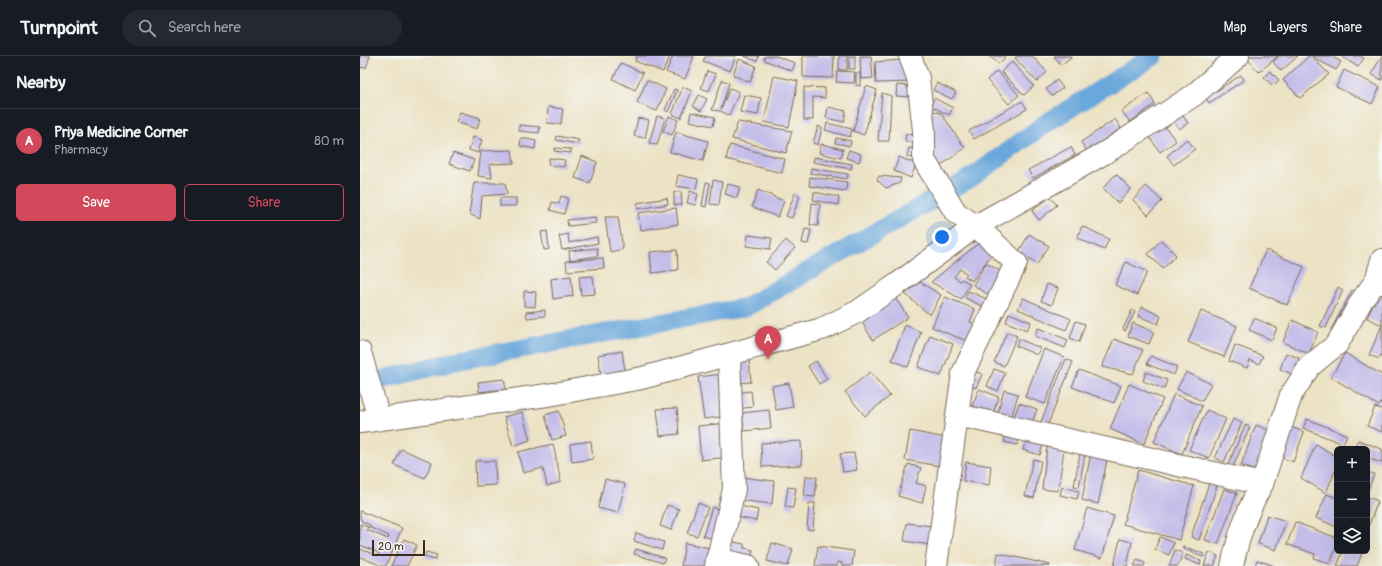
<!DOCTYPE html>
<meta charset="utf-8">
<style>
body{margin:0;font-family:Pangolin,sans-serif;background:#242831;color:#f1f3f6}
.controls{position:absolute;right:12px;bottom:12px;display:grid;overflow:hidden;border-radius:6px;box-shadow:0 4px 16px #0002}
.controls button{width:36px;height:36px;display:grid;place-items:center;padding:0;border:0;border-bottom:1px solid #363941;background:#171b24;color:#f1f3f6;font:20px sans-serif}
.scale{position:absolute;left:12px;bottom:10px;width:53px;box-sizing:border-box;padding-left:4px;border:2px solid #3b2a1e;border-top:0;font-size:11px;line-height:14px;white-space:nowrap;color:#3b2a1e;-webkit-text-stroke:3px #f6f6f2;paint-order:stroke}
.you{position:absolute;left:582px;top:181px;width:14px;height:14px;margin:-10px;border:3px solid #fff;border-radius:50%;background:#1a73e8;box-shadow:0 0 0 6px #1a73e833}
.badge{display:grid;place-items:center;width:26px;height:26px;border-radius:50%;background:#d1495b;color:#fff;font-size:13px;font-weight:700}
.pin{position:absolute;translate:-50% -33px;filter:drop-shadow(0 1px 2px #0008)}
.pin::after{content:'';position:absolute;top:21px;width:14px;height:12px;background:inherit;clip-path:polygon(0 0,100% 0,50% 100%)}
.list{margin:0;padding:0;list-style:none}
h2{display:flex;justify-content:space-between;align-items:center;height:52px;margin:0;padding:0 16px;font-size:17px}
h2 small{font-size:13px;font-weight:400;color:#9ea1a6}
.list li{display:grid;grid-template-columns:26px 1fr auto;gap:12px;align-items:center;box-sizing:border-box;height:64px;padding:0 16px;border-top:1px solid #363941}
.list b{display:block;font-size:15px;white-space:nowrap}
.list p{margin:0;font-size:13px;white-space:nowrap;color:#9ea1a6}
.list em{font-size:13px;font-style:normal;color:#9ea1a6}
.actions{display:flex;gap:8px;padding:12px 16px}
.actions a{flex:1;padding:9px 0;border:1px solid #d1495b;border-radius:6px;text-align:center;font-size:14px;color:#d1495b}
.actions .main{background:#d1495b;color:#fff}
.icon{flex:none;width:22px;height:22px;fill:none;stroke:currentColor;stroke-width:2;stroke-linecap:round;stroke-linejoin:round}
.map{position:relative;flex:none;width:1022px;height:510px;overflow:hidden}
header{display:flex;align-items:center;gap:24px;box-sizing:border-box;height:56px;padding:0 20px;background:#171b24;border-bottom:1px solid #363941}
header strong{font-size:19px}
nav{display:flex;gap:22px;margin-inline-start:auto;font-size:14px}
.search{width:280px;height:36px;background:#242831;display:flex;align-items:center;gap:10px;box-sizing:border-box;padding:0 14px;border-radius:22px;color:#9ea1a6;font-size:15px}
main{display:flex}
aside{flex:1;background:#171b24}
.map>svg:first-child{display:block}
.lines{fill:none;stroke-linecap:round;stroke-linejoin:round}
.canal{stroke:#6aa7db;stroke-width:19}
.building{fill:#c4bde9}
.street-casing{stroke:#796a58;stroke-width:24}
.street{stroke:#fff;stroke-width:22}
</style>
<header>
<strong>Turnpoint</strong>
<div class="search"><svg class="icon" aria-label="search" viewBox="0 0 24 24"><circle cx="10" cy="10" r="6"/><path d="M15 15l6 6"/></svg>Search here</div>
<nav><a>Map</a><a>Layers</a><a>Share</a></nav>
</header>
<main>
<aside>
<h2>Nearby<small></small></h2>
<ul class="list">
<li><span class="badge">A</span><div><b>Priya Medicine Corner</b><p>Pharmacy</p></div><em>80 m</em></li>
</ul>
<div class="actions"><a class="main">Save</a><a>Share</a></div>
</aside>
<div class="map">
<svg width="1022" height="510" viewBox="0 0 1022 510">
<rect width="100%" height="100%" fill="#f6f6f2"/>
<filter id="ink" filterUnits="userSpaceOnUse"><feTurbulence type="fractalNoise" baseFrequency=".025" numOctaves="2"/><feDisplacementMap in="SourceGraphic" scale="8" xChannelSelector="R" yChannelSelector="G"/><feConvolveMatrix kernelMatrix="1 2 1 2 8 2 1 2 1" color-interpolation-filters="sRGB"/></filter>
<filter id="wash" filterUnits="userSpaceOnUse"><feTurbulence type="fractalNoise" baseFrequency=".012" numOctaves="4" result="noise"/><feDisplacementMap in="SourceGraphic" scale="16" xChannelSelector="R" yChannelSelector="G"/><feGaussianBlur stdDeviation="0.9" result="paint"/><feColorMatrix in="noise" values="0 0 0 0 0 0 0 0 0 0 0 0 0 0 0 0 0 1.4 0 .05"/><feComposite in="paint" operator="in"/></filter>
<g filter="url(#wash)">
<rect width="100%" height="100%" fill="#ece2c4"/>
<g class="lines">
<path class="canal" d="M0,329l100,-25 286,-53 228,-131 71,-52 109,-68"/>
</g>
<g id="blocks">
<g class="building">
<path d="M0,0h10l-4,12 -6,-1z"/>
<path d="M277,0h33l-7,16 -28,-11z"/>
<path d="M313,0h21l-9,23 -19,-7z"/>
<path d="M346,0h30l-6,15 -27,-10z"/>
<path d="M384,0h15l-2,5z"/>
<path d="M405,0h11l19,7 -3,8 -28,-11z"/>
<path d="M443,0h31l-1,22 -30,-1z"/>
<rect x="479" y="0" width="8" height="14"/>
<rect x="489" y="0" width="6" height="13"/>
<path d="M500,0h11l2,22 -12,1z"/>
<path d="M629,0h17l-7,8z"/>
<path d="M657,0h15l15,16 -10,10 -22,-24z"/>
<path d="M694,0h17v1l-10,8z"/>
<path d="M885,0h33l-19,16z"/>
<path d="M919,0h19l-17,15 -8,-9z"/>
<path d="M949,0h2l18,18 -29,24 -17,-18z"/>
<path d="M954,0h17l10,6 -5,8 -23,-13z"/>
<path d="M981,0h19l4,2 -6,9z"/>
<path d="M1022,0v24l-11,-6z"/>
<path d="M379,3l17,7 -6,16 -17,-7z"/>
<path d="M543,4l9,22 -36,1 -1,-21z"/>
<path d="M652,6l22,24 -10,9 -23,-23z"/>
<path d="M261,7l22,10 -8,17 -22,-11z"/>
<path d="M984,14l36,17 -8,17 -36,-17z"/>
<path d="M347,15l9,3 -7,17 -8,-3z"/>
<path d="M477,15l18,1 -1,11 -18,-1z"/>
<path d="M637,15l22,24 -10,9 -22,-24z"/>
<path d="M910,15l9,9 -6,6 -9,-9z"/>
<path d="M496,17h4v13l-4,-1z"/>
<path d="M881,19l3,5 -35,23 -3,-5z"/>
<path d="M414,20l24,5 -9,46 -25,-5z"/>
<path d="M287,24l19,9 -9,22 -20,-8z"/>
<path d="M362,24l7,3 -8,26 9,-21 9,4 -10,23 -9,-4 -8,-1z"/>
<path d="M697,24l6,8 -11,8 -6,-7z"/>
<path d="M577,27l19,9 -4,7 -19,-9z"/>
<path d="M537,29l15,1 -1,11 -15,-1z"/>
<path d="M506,30l11,4 -13,45 -11,-4z"/>
<path d="M323,31l9,4 -11,27 -9,-4z"/>
<path d="M444,31l21,1v10l-12,-1v23h-9z"/>
<path d="M314,33l3,1 -9,22 -3,-2z"/>
<path d="M522,37l9,3 -2,45h-11z"/>
<path d="M788,37l7,11 -25,18 -8,-11z"/>
<path d="M339,39l8,4 -6,12 -8,-5z"/>
<path d="M384,39l17,3 -3,17 -18,-3z"/>
<path d="M574,42l19,10 -4,7 -18,-9z"/>
<path d="M662,45l5,8 -53,30 -5,-8z"/>
<path d="M188,51l15,2 -2,15 -14,-1z"/>
<path d="M468,51l18,4 -2,11 -18,-4z"/>
<path d="M569,54l12,3 24,35 -29,21z"/>
<path d="M100,56l20,6 -3,11 -21,-7z"/>
<path d="M331,56l24,5 -2,9 -24,-5z"/>
<path d="M821,57l7,10 -9,6 -7,-10z"/>
<path d="M297,60l8,2 -8,27 -8,-2z"/>
<path d="M309,60l9,4 -6,15 -9,-4z"/>
<path d="M278,62l11,2 -4,18 -11,-2z"/>
<path d="M755,63l6,9 -34,23 -6,-9z"/>
<path d="M378,66l54,9 -6,22 -54,-14z"/>
<path d="M467,67l25,6 -2,8 -25,-7z"/>
<path d="M803,68l13,17 -16,11 -12,-17z"/>
<path d="M159,69l21,2 -1,6 -20,-2z"/>
<path d="M458,70l4,2 -4,17 -5,-2z"/>
<path d="M316,76l32,9 -5,20 -33,-9z"/>
<path d="M546,78l12,1 -1,8 -12,-1z"/>
<path d="M197,80l22,4 -1,4 -22,-4z"/>
<path d="M113,81l9,3 -4,13 -9,-3z"/>
<path d="M161,82l15,3 -1,8 -15,-3z"/>
<path d="M476,82l15,3 -1,5 -15,-3z"/>
<path d="M827,83l8,10 -21,16 -7,-9z"/>
<path d="M461,88l22,5 -2,9 -22,-5z"/>
<path d="M370,89l55,14 -3,14 -56,-14z"/>
<path d="M711,91l4,8 -42,23 -5,-8z"/>
<path d="M195,92l16,1v4l-17,-2z"/>
<path d="M549,92l9,1 -1,9 -10,-1z"/>
<path d="M152,94l2,13 -24,1 2,14 -14,-2 3,-25z"/>
<path d="M489,94l12,4 -2,8 -13,-4z"/>
<path d="M93,97l21,7 -4,11 -21,-7z"/>
<path d="M222,100l15,6 -7,21 -15,-5z"/>
<path d="M454,101l38,7 -1,5 -38,-7z"/>
<path d="M539,101l17,7 -5,14 -17,-7z"/>
<path d="M189,102l16,2 -1,7 -16,-2z"/>
<path d="M451,112l37,6 -1,5 -37,-6z"/>
<path d="M756,118l15,15 -13,14 -15,-15z"/>
<path d="M318,119l20,4 -2,10 -20,-3z"/>
<path d="M519,120l22,2 -1,5 -14,5 -9,-8z"/>
<path d="M450,121l37,5 -1,9 -37,-5z"/>
<path d="M353,124l9,2 -3,23 -9,-1z"/>
<path d="M346,126l4,1 -4,24 -4,-1z"/>
<path d="M114,127h31l2,11 -25,2 -2,23 -11,-5z"/>
<path d="M368,128l12,3 -3,11 -12,-4z"/>
<path d="M786,130l16,15 -14,14 -15,-15z"/>
<path d="M398,134l26,11 -6,16 -26,-10z"/>
<path d="M330,135l8,3 -3,11 -8,-2z"/>
<path d="M314,136h7l1,13h-8z"/>
<path d="M454,136l25,5 -1,8 -25,-5z"/>
<path d="M435,137l5,3 -8,22 -6,-2z"/>
<path d="M201,140l7,2 -4,16 -14,-4 2,-8 7,2z"/>
<path d="M690,141l7,8 -18,15 -7,-9z"/>
<rect x="140" y="142" width="16" height="8"/>
<path d="M307,142l1,6 -30,5 -1,-6z"/>
<path d="M452,147l8,1 -2,22 -8,-1z"/>
<path d="M316,152l2,16 -37,6 -3,-17z"/>
<path d="M235,161l1,6 -28,3 -1,-6z"/>
<path d="M245,161h13l5,32 -13,3z"/>
<path d="M722,170l27,13 -5,11 -27,-12z"/>
<path d="M445,173l6,1 -3,14 -6,-1z"/>
<path d="M187,175l2,18 -5,1 -3,-18z"/>
<path d="M208,178l1,9 28,-6 1,6 -36,7 -3,-14z"/>
<path d="M669,178l20,12 -12,18 -19,-11z"/>
<path d="M388,179l24,3 -2,11 -24,-3z"/>
<path d="M426,184l9,8 -20,22 -9,-8z"/>
<path d="M801,184l15,15 -13,14 -15,-15z"/>
<path d="M621,185l11,13 -20,27 -7,-5 2,-2 -7,-5 -6,8 6,4 2,-2 8,5 -9,15 -30,-17z"/>
<path d="M237,192l1,8 -28,4 -1,-9z"/>
<path d="M317,194l1,20 -26,3 -2,-21z"/>
<path d="M906,194l38,17 -17,38 -38,-17z"/>
<path d="M243,202l1,10 -37,3 -1,-10z"/>
<path d="M766,206l21,10 -10,23 -22,-10z"/>
<path d="M626,207l21,12 -12,24 -22,-14z"/>
<path d="M211,220l2,20 -20,3 -2,-20z"/>
<path d="M233,220l2,18 -14,1 -2,-18z"/>
<path d="M560,226l21,13 -11,20 -25,-21z"/>
<path d="M687,228l11,4 -6,17 -11,-4z"/>
<path d="M978,231l5,3 -17,38 -6,-2z"/>
<path d="M992,234l7,4 -21,40 -7,-4z"/>
<path d="M1019,234l3,2v33l-15,-7z"/>
<path d="M164,235l12,1 -1,15 -11,-1z"/>
<path d="M608,235l26,11 -3,8 -26,-12z"/>
<path d="M585,241l30,12 -5,13 11,4 -7,18 -42,-17z"/>
<path d="M535,242l13,19 -35,23 -12,-19z"/>
<path d="M663,242l48,21 -5,11 -48,-21z"/>
<path d="M782,251l19,9 -3,8 -20,-8z"/>
<path d="M185,254v6l-18,2 -1,-6z"/>
<path d="M772,254l3,2 -10,19 -2,-2z"/>
<path d="M841,255l36,15 -13,31 -36,-15z"/>
<path d="M649,257l22,9 -4,8 -21,-8z"/>
<path d="M894,262l23,10 -5,12 -23,-10z"/>
<path d="M932,264l26,12 -9,22 -26,-12z"/>
<path d="M716,265l9,3 -6,18 -9,-4z"/>
<path d="M773,267l21,9 -5,12 -21,-8z"/>
<path d="M545,269l16,7 -13,35 -16,-7z"/>
<path d="M1022,269v28l-3,6 -10,-4z"/>
<path d="M678,272l30,12 -3,8 -30,-12z"/>
<path d="M647,276l10,4 -13,30 -10,-4z"/>
<path d="M570,279l23,9 -12,32 -23,-9z"/>
<path d="M659,283l21,9 -3,7 -21,-9z"/>
<path d="M754,283l29,11 -10,24 -31,-7z"/>
<path d="M875,289l28,11 -4,8 -9,-4 -3,8 -18,-7z"/>
<path d="M684,293l20,8 -19,47 -20,-7z"/>
<path d="M262,295l3,20 -24,3 -3,-19z"/>
<path d="M926,297l13,5 -7,16 -12,-5z"/>
<path d="M985,297l37,22v26l-3,5 -48,-29z"/>
<path d="M791,300l26,11 -3,8 -27,-11z"/>
<path d="M389,303l2,23 -14,1v-23z"/>
<path d="M706,303l7,3 -25,62 -7,-2z"/>
<path d="M456,305l11,18 -8,5 -11,-18z"/>
<path d="M634,313l11,4 -7,18 -11,-5z"/>
<path d="M719,314l42,16 -7,17 -42,-16z"/>
<path d="M614,315l8,3 -6,14 -8,-3z"/>
<path d="M510,316l20,24 -25,20 -20,-24z"/>
<path d="M786,316l21,8 -3,9 -21,-8z"/>
<path d="M826,316l25,12 -9,17 -25,-12z"/>
<path d="M362,318l6,42 -24,3 -6,-42z"/>
<path d="M144,323l2,10 -27,3 -1,-10z"/>
<path d="M429,327l4,24 -17,3 -4,-24z"/>
<path d="M769,328l34,15 -19,45 -34,-15z"/>
<path d="M619,333l20,8 -6,16 -21,-7z"/>
<path d="M644,334l14,4 -6,22 -14,-4z"/>
<path d="M391,335l2,16 -17,2 -2,-16z"/>
<path d="M814,338l28,12 -20,48 -28,-12z"/>
<path d="M659,347l18,6 -5,14 -18,-6z"/>
<path d="M1015,351l7,2v23l-15,-6z"/>
<path d="M317,352l2,26 -19,2 -3,-27z"/>
<path d="M409,354l2,18 -27,3 -2,-18z"/>
<path d="M847,354l19,9 -17,39 -20,-8z"/>
<path d="M199,355l7,25 -14,4 -7,-25z"/>
<path d="M162,356l8,28 -17,6 -9,-29z"/>
<path d="M873,363l9,4 -18,39 -9,-4z"/>
<path d="M947,363l40,16 -4,9 -40,-16z"/>
<path d="M367,367l3,34 -29,3 -3,-34z"/>
<path d="M885,369l5,2 -17,40 -5,-2z"/>
<path d="M896,369l20,8 -16,40 -19,-8z"/>
<path d="M931,371l13,5 -11,30 -13,-5z"/>
<path d="M550,375l41,8 -5,28 -41,-7z"/>
<path d="M647,376l13,3 -3,10 -13,-3z"/>
<path d="M667,380l17,4 -4,15 -17,-5z"/>
<path d="M998,384l24,9v14l-15,-5v-9h-13z"/>
<path d="M231,385l2,18 -21,3 -2,-18z"/>
<path d="M441,385l1,24 -40,2 -1,-24z"/>
<path d="M193,388l8,38 -14,4 -4,-18 -20,5 -5,-21z"/>
<path d="M956,388l21,13v9l-11,27 -25,-15z"/>
<path d="M687,391l17,2 -6,42 -16,-2z"/>
<path d="M41,393l31,13 -7,16 -31,-13z"/>
<path d="M731,396l17,3 -10,49 -16,-4z"/>
<path d="M494,397l3,17 -14,2 -3,-18z"/>
<path d="M720,398l5,1 -6,32 -5,-1z"/>
<path d="M673,403l8,2 -7,37 -9,-2z"/>
<path d="M115,405h20l1,24 -20,1z"/>
<path d="M606,406l25,4 -2,19 -26,-4z"/>
<path d="M548,408l13,4 -5,15 10,3 -4,17 -24,-7z"/>
<path d="M778,414l56,16 -15,54 -56,-16z"/>
<path d="M1007,416l7,2 -7,19z"/>
<path d="M446,420l11,1 -2,20 -11,-1z"/>
<path d="M380,421l34,4 -2,23 -35,-4z"/>
<path d="M245,423l20,5 -7,29 -20,-5z"/>
<path d="M849,427l8,3 -18,54 -8,-3z"/>
<path d="M428,431l8,1 -3,20 -8,-1z"/>
<path d="M702,431l17,4 -2,8 -17,-4z"/>
<path d="M864,433l13,4 -19,51 -13,-4z"/>
<path d="M967,438l10,4v29l-21,-9z"/>
<path d="M1007,441l11,4 -11,29z"/>
<path d="M338,447l10,4 -11,29 -10,-3z"/>
<path d="M449,447h6l-2,27 -6,-1z"/>
<path d="M307,449l12,4 -8,21 -11,-4z"/>
<path d="M380,450l18,4 -2,11 -19,-4z"/>
<path d="M352,451l11,4 -9,28 -11,-3z"/>
<path d="M727,452l27,8 -12,42 -27,-8z"/>
<path d="M0,455l42,17 -16,38h-4l-22,-9v-8l18,7 1,-3 -19,-8v-21l8,3 -1,3 21,9 1,-3 -20,-9 1,-2 -9,-4 1,-1 -2,-1z"/>
<path d="M907,459l19,6 -10,29 -18,-6z"/>
<path d="M935,466l42,16v7l-7,19 -16,-6 1,-4 -28,-10z"/>
<path d="M547,467l25,3 -2,19 -26,-4z"/>
<path d="M276,477l28,9 -2,8 -28,-9z"/>
<path d="M800,481l14,6 -5,12 -14,-6z"/>
<path d="M44,483l13,6 -10,21h-16z"/>
<path d="M760,483l12,3 -5,24h-13z"/>
<path d="M364,484l20,4v4l9,2 -3,13 -29,-7z"/>
<path d="M325,487l30,6 -3,17h-31z"/>
<path d="M412,487l21,6 -5,17 -21,-5z"/>
<path d="M458,490l36,5 -2,15h-10v-3l-5,-1v4h-22z"/>
<path d="M823,490l21,8 -1,3 -21,-9z"/>
<path d="M276,493l29,9 -2,5 -29,-9z"/>
<path d="M815,494l8,3 -5,13h-9z"/>
<path d="M983,495h20l-6,15h-20z"/>
<path d="M66,496l11,3 -2,5 -10,-3z"/>
<path d="M849,496l9,4 -4,10h-10z"/>
<path d="M638,497l52,12v1h-54z"/>
<path d="M826,499l15,6 -1,4 -15,-6z"/>
<path d="M777,504l8,3 -1,3h-10z"/>
<path d="M897,504l18,6h-20z"/>
</g>
</g>
</g>
<g filter="url(#ink)">
<use href="#blocks" fill-opacity="0" stroke="#796a58" stroke-width="1"/>
<g class="lines">
<defs>
<g id="street">
<path d="M550,0l8,22 6,53v29l32,53 20,13 40,37 -53,110 -27,193"/>
<path d="M1016,225l6,-21"/>
<path d="M0,296l19,67"/>
<path d="M598,359l304,69c-15,26 -24,53 -30,82"/>
<path d="M0,366l194,-28 88,-16 180,-49 35,-17 42,-29 77,-57 132,-75 86,-56 44,-39"/>
<path d="M902,428l29,-89 19,-29 27,-22 25,-44 14,-19 6,2"/>
<path d="M357,503l31,7"/>
<path d="M356,510l18,-77 -5,-134"/>
</g>
</defs>
<use href="#street" class="street-casing"/>
<use href="#street" class="street"/>
</g>
</g>
</svg>
<div class="controls">
<button>+</button>
<button>−</button>
<button><svg class="icon" aria-label="layers" viewBox="0 0 24 24"><path d="M12 4l9 5-9 5-9-5zM3 14l9 5 9-5"/></svg></button>
</div>
<div class="scale">20 m</div>
<div class="you"></div>
<div class="pin badge" style="left:408px;top:303px">A</div>
</div>
</main>
